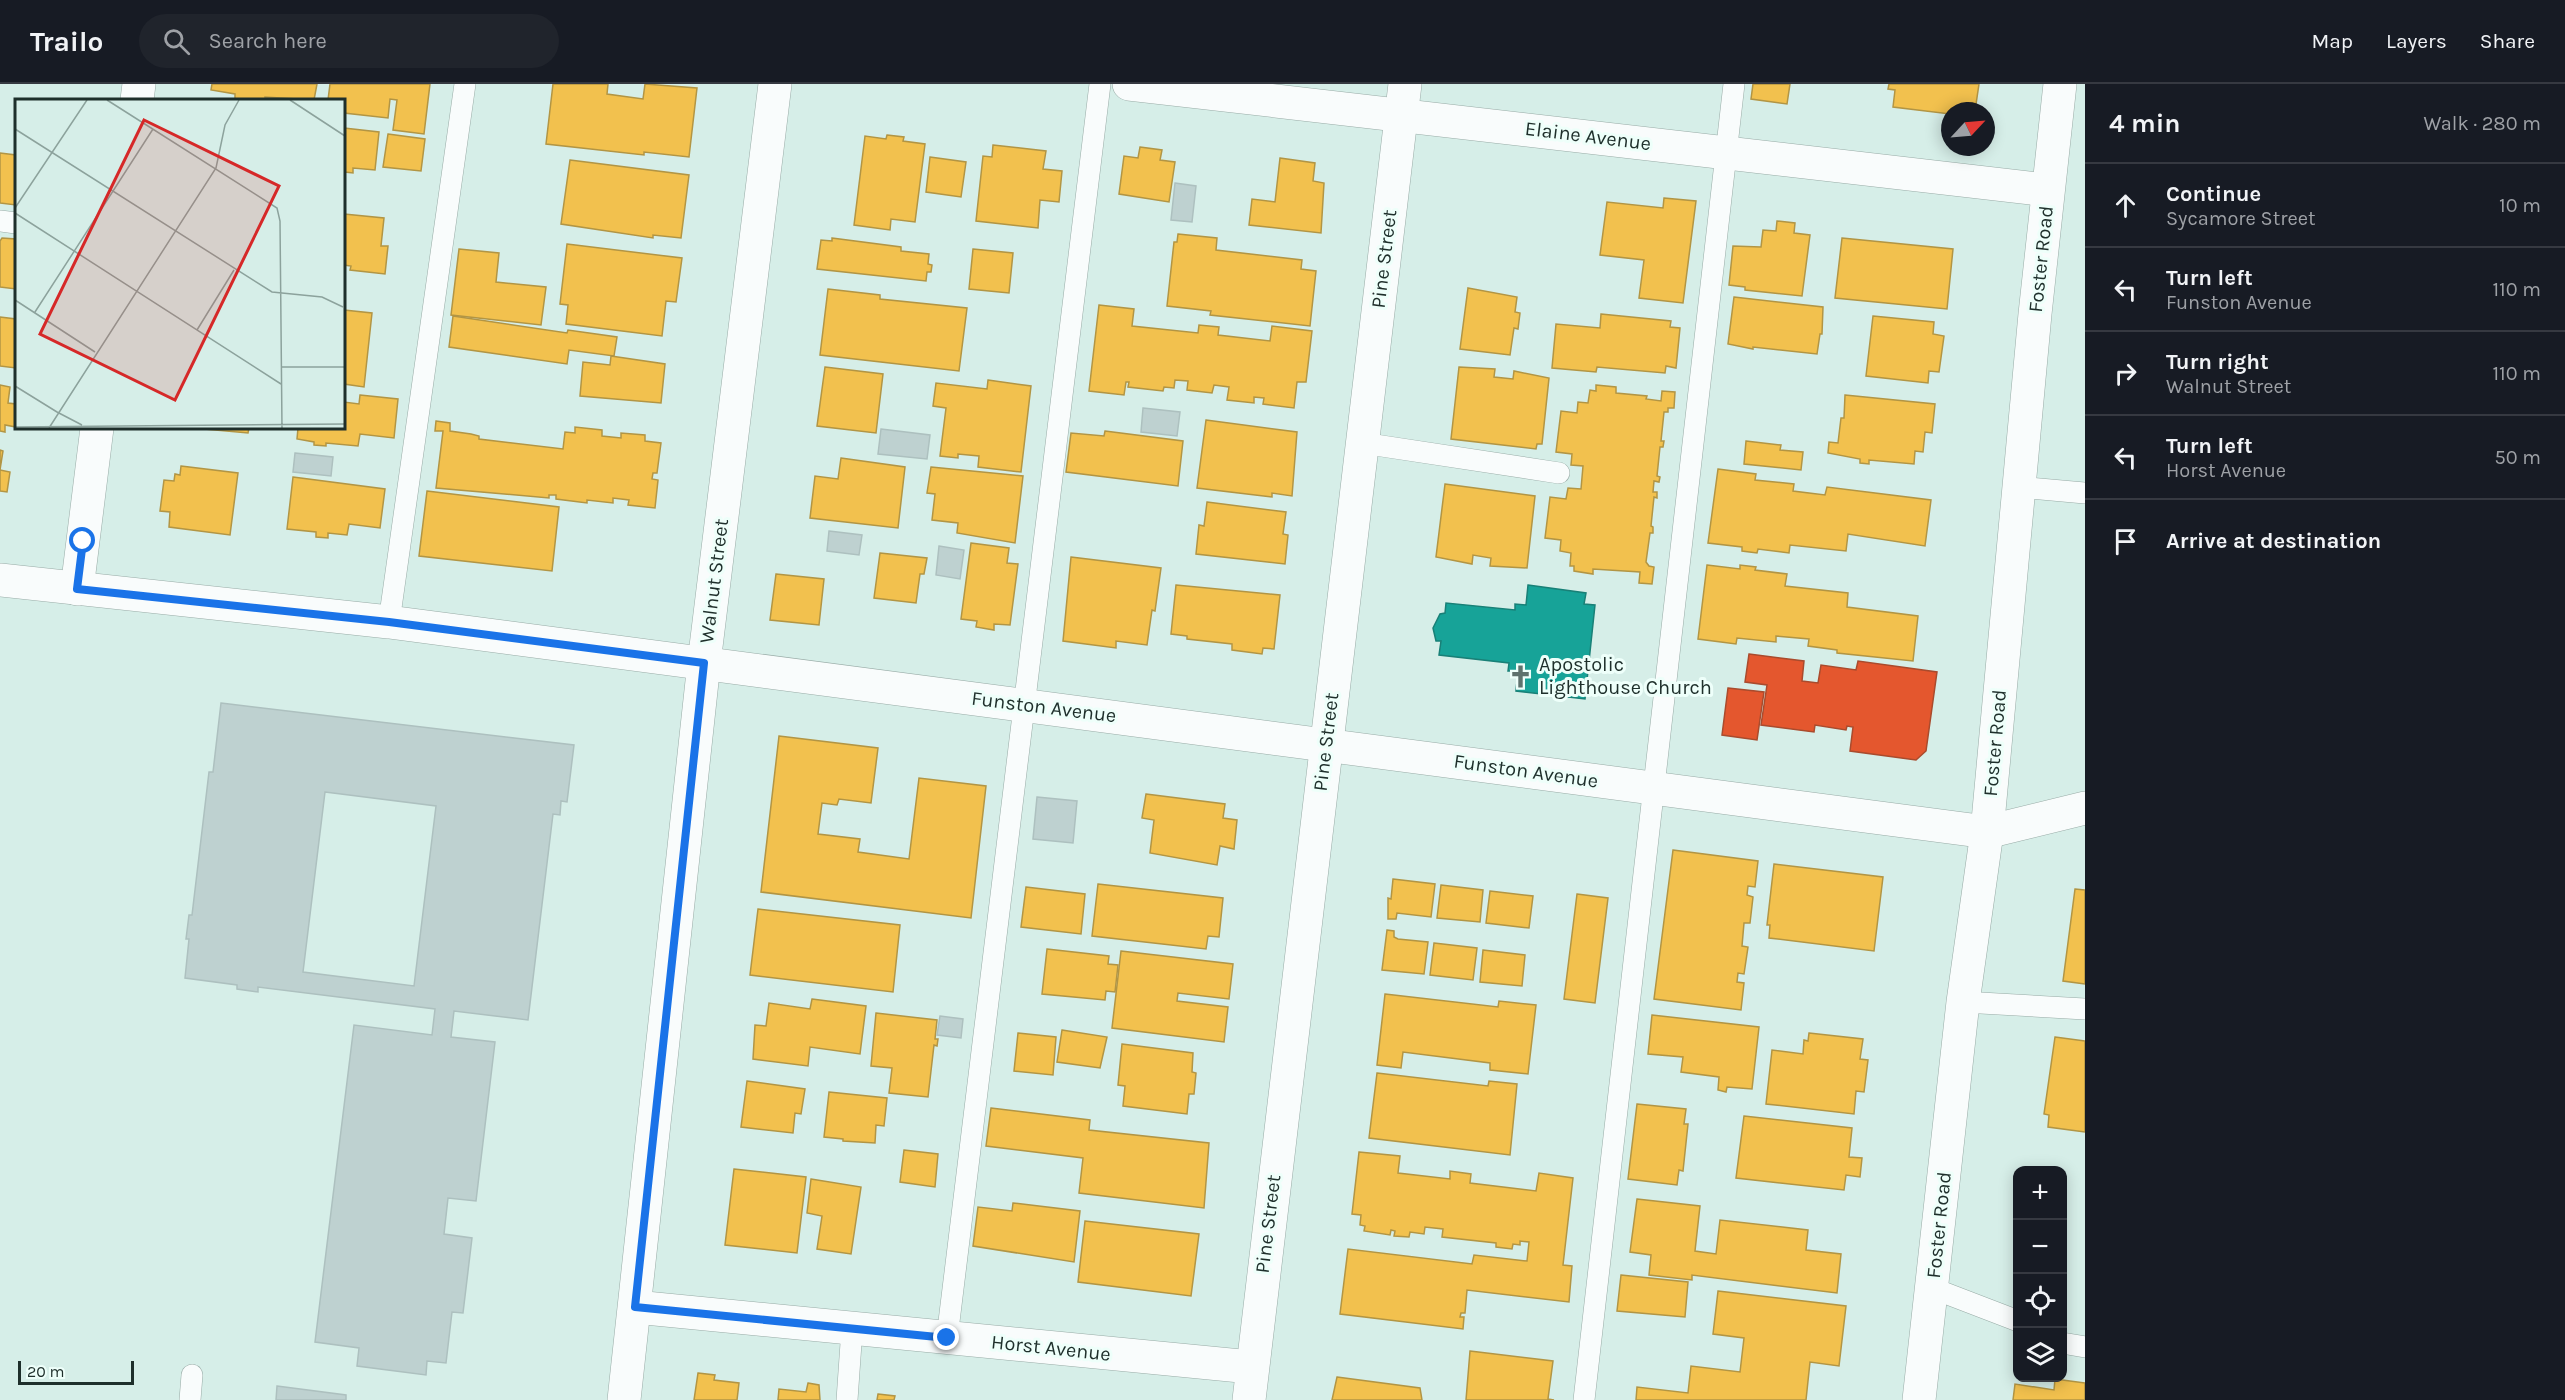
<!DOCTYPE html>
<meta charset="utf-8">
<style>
body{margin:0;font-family:Karla,sans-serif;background:#20242c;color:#f1f3f6}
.controls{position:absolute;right:18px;bottom:18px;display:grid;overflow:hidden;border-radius:12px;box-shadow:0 3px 15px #0003}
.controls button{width:54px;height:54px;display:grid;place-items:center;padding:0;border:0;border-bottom:2px solid #363941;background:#171b24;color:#f1f3f6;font:30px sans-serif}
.compass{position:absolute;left:1941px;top:18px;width:54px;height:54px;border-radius:50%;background:#171b24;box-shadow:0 3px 15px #0003;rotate:64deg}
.scale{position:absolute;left:18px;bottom:15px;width:116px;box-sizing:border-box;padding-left:6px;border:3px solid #1e2f2b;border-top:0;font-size:16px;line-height:21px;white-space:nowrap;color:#1e2f2b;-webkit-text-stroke:4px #eefffa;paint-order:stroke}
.stop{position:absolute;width:18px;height:18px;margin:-14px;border:4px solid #1a73e8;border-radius:50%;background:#fff}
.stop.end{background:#1a73e8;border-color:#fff;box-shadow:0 2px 6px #0008}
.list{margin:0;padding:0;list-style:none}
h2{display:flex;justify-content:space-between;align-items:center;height:78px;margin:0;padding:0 24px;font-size:26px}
h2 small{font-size:20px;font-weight:400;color:#9ea1a6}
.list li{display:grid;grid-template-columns:39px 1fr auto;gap:18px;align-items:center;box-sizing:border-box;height:84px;padding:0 24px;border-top:2px solid #363941}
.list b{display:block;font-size:22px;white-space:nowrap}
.list p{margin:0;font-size:20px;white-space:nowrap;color:#9ea1a6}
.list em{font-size:20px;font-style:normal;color:#9ea1a6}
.icon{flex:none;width:33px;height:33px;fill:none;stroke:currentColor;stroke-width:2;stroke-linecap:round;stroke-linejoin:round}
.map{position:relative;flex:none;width:2085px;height:1316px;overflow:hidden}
header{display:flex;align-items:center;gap:36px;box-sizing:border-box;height:84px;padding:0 30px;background:#171b24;border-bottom:2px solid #363941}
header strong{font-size:28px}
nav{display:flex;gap:33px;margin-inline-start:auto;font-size:21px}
.search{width:420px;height:54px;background:#20242c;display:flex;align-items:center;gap:15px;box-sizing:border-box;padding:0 21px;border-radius:33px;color:#9ea1a6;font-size:22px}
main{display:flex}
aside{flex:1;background:#171b24}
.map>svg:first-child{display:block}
.homes{fill:#f2c14e;stroke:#b29544;stroke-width:1.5}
.shops{fill:#e4572e;stroke:#a94b2d;stroke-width:1.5}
.public{fill:#17a398;stroke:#198077;stroke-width:1.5}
.building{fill:#bed1d0;stroke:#adc0bf;stroke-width:1.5;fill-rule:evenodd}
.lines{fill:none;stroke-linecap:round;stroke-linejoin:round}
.lane-casing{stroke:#98aba6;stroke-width:22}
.street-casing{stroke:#98aba6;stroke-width:34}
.secondary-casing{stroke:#98aba6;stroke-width:34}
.lane{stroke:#f9fcfc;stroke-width:21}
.street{stroke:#f9fcfc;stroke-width:33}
.secondary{stroke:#f9fcfc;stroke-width:33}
.route{stroke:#1a73e8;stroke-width:8}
.labels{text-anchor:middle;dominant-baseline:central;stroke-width:6;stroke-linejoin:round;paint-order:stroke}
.street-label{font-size:20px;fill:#1e2f2b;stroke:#eefffa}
.poi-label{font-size:20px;fill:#1e2f2b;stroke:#eefffa;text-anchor:start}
.inset-road{fill:none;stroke:#8ca29c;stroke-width:1.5}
.view{fill:#d62828;fill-opacity:0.15;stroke:#d62828;stroke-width:3}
.inset-edge{fill:none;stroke:#1e2f2b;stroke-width:3}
</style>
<header>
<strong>Trailo</strong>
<div class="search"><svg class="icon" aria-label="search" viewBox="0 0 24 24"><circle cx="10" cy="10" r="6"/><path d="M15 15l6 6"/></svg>Search here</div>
<nav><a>Map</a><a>Layers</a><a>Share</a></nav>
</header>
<main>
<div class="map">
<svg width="2085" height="1316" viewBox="0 0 2085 1316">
<rect width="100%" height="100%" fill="#d6eee8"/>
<g class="homes">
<path d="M212,0h105l-3,16 -49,-3v3h-30v-6l-24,-4z"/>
<path d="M330,0h100l-6,50 -31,-4 4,-30 -7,-1 -2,19 -44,-5v-13h-16z"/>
<path d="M553,0h55l-1,10 36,5 2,-15 52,4 -8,69 -45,-5v3l-98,-11z"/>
<path d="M1753,0h37l-3,20 -36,-5z"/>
<path d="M1889,0h90l-4,27h-25v3l-57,-7 2,-17 -7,-1z"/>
<path d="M344,44l35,4 -4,38 -22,-2v5l-8,-1z"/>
<path d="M388,50l37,5 -4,32 -38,-4z"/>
<path d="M887,51l17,2 -1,4 22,3 -10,78 -24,-3 -1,11 -36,-5 11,-89 21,3z"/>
<path d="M993,61l53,6 -3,18 19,2 -3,31 -19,-2 -2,28 -62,-7 7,-65 9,1z"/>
<path d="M1140,63l22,3 -2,10 15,2 -6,40 -50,-8 5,-38 14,2z"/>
<path d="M0,69l16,2v50l-16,-2z"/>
<path d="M930,73l36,5 -5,35 -35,-5z"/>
<path d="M1280,74l35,5 -2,18 11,2 -3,50 -72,-8 3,-26 23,3z"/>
<path d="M570,76l119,15 -8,63 -28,-3v3l-92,-14z"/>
<path d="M1664,114l32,3 -13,102 -44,-5 5,-38 -44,-5 7,-53 56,6z"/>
<path d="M344,130l40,4 -3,28h7l-3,28 -35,-4 1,-4 -7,-1z"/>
<path d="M1777,137l18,2 -1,10 16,2 -8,61 -57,-6v-3l-16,-2 4,-39 28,1 2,-17 13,1z"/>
<path d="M1178,150l39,4 -1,12 86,10 -1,9 15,2 -6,55 -100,-11 1,-4 -44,-5 7,-64h3z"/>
<path d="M2,154l14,1v50l-16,-2v-46z"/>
<path d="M832,154l69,9v4l28,3 -1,10 4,1 -1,7h-4l-1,9 -109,-12 4,-29 11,1z"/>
<path d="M1842,154l111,11 -6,60 -112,-11z"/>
<path d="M567,160l115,14 -6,44 -10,-1 -4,35 -96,-12 2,-19 -8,-1z"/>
<path d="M459,165l40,4 -3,29 50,5 -5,38 -90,-10z"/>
<path d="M973,165l40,4 -4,40 -40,-4z"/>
<path d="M1468,204l49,9 -2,15 5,1 -2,16 -4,-1 -4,27 -50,-6z"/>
<path d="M828,205l52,6v4l87,9 -8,63 -139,-16z"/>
<path d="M1734,213l89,10 -1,27h-2l-3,20 -64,-7v2l-25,-5z"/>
<path d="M1099,221l35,4 -2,17 66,7 1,-8 20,2 -1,8 52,6 2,-15 40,5 -6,51h-9l-3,26 -31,-4 1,-6 -10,-1v6l-27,-3 2,-13 -15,-2 -2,8 -25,-3 1,-9 -13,-1 -1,8 -10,-1 -1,4 -35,-4 1,-5h-3l-2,13 -35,-4z"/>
<path d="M344,226l28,3 -8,74 -20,-3z"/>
<path d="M1601,230l70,7 -1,6 10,1 -4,40 -10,-2 -1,7 -68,-6 -1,5 -44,-4 4,-44 44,4z"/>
<path d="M453,232l114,17 1,-3 49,7 -3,19 -45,-6 -2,14 -118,-17z"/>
<path d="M1873,232l61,6 -1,12 11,2 -5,36 -10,-1 -1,12 -62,-7z"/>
<path d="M0,233l16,2v49l-16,-2z"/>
<path d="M611,272l54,8 -4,39 -81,-7 3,-34 27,3z"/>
<path d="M825,283l58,7 -7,59 -59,-7z"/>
<path d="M1459,283l36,2 -1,8 19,2 1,-8 35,7 -7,66h-5l-1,5 -85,-10z"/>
<path d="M988,296l43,6 -10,86 -43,-5 1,-11 -21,-2v4l-18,-2 6,-48 -13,-2 3,-23 51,6z"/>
<path d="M0,301l10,2 -2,16 8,1v23l-11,-2v7l-5,-1z"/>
<path d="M1596,301l20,2v6l31,3 -1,3 15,2 1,-10 13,1 -1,16h-6v4h-4l-3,29h3l-1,6h-3l-3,29 3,1 -1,5 -5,-1 -1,11h4v6l-3,-1 -3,29 2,1v6h-3l-4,29 3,4 5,1 -2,17 -13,-1 1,-11 -47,-3v5l-19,-3v-5h-4l1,-13 -11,-2 1,-11 -16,-2 5,-41 16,2 2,-11 13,1 2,-23 -12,-1 1,-11 -16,-2 5,-41 16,2 1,-11 10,1 2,-13 6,1z"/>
<path d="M360,311l38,4 -4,39 -34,-4 -2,12 -32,-3v3l-12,-1v-3l-17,-3 1,-11h46v-26l15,2z"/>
<path d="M1845,311l90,9 -3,29 -7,-1 -2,20 -8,-1 -1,13 -45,-4v4l-9,-1v-4l-32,-6 1,-11 9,1 3,-25h3z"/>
<path d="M1206,336l91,12 -5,64 -20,-3v4l-75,-9z"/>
<path d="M436,337l14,2v8l21,3 8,2v3l84,10 2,-17 10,1v-6l27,3v6l19,2v-5l24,2v6l16,2 -4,30h-4l-1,6 6,1 -3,28 -27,-3 1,-5 -16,-2v5l-26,-3v3l-31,-4v-4h-7v3l-113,-10 7,-57h-8z"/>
<path d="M193,344h56l-1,5z"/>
<path d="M1105,347l78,10 -5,45 -112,-14 5,-39 33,3z"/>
<path d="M1746,357l35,4 -1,5 23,2 -2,18 -57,-6z"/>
<path d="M0,366l3,1 -3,19 10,2 -3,20 -7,-1z"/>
<path d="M841,374l64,9 -7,61 -88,-10 5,-42 23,3z"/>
<path d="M181,382l57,7 -8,62 -61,-8 1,-15 -10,-1 4,-31 10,1 1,-7 5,1z"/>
<path d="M931,383l92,9 -8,67 -58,-10 1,-10 -26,-3 3,-26 -8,-1z"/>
<path d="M1718,385l38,5 -1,6 39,4 -1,7 32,4 2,-8 104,13 -6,46 -77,-12 -2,17 -56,-6 -1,8 -31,-4 -1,4 -15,-2v-4l-34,-4z"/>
<path d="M293,393l92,12 -5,39 -31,-4 -2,11 -19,-2v5l-12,-1v-5l-29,-3z"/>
<path d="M1445,400l90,12 -8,72 -37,-2 1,-8 -18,-3 -1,9 -36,-7z"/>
<path d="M427,407l132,16 -7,64 -133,-15z"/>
<path d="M1207,418l79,10 -3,22 5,1 -3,29 -89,-10 3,-29 5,1z"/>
<path d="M971,459l38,5 -2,15 11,1 -8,61 -16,-1v6l-18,-3 1,-6 -16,-2z"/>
<path d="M880,469l47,5 -3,16h-4l-4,29 -42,-5z"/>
<path d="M1071,473l90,11 -6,43 -3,-1 -5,35 -31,-4v7l-53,-7z"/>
<path d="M1707,481l33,4v-4l16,2 -1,3 32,4 -2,12 63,7 -1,14 71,9 -5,45 -76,-8v-3l-29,-4 1,-7 -33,-3v6l-39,-4 -1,6 -38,-5z"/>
<path d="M776,490l48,5 -5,46 -49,-5z"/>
<path d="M1176,501l104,10 -6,54 -11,-1 -1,6 -30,-4v-6l-45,-5v-3l-16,-2z"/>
<path d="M779,652l99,12 -7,55 -32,-4 -2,6 -15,-2 -4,31 42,5 -2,13 51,7 10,-81 67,8 -15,132 -210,-26z"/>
<path d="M1146,710l79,10 -2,14 14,2 -3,29 -14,-3 -3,19 -67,-12 4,-33 -12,-2z"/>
<path d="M1673,766l85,11 -3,26 -7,-1 -1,9 6,2 -3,26h-6l-2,23 6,1 -4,27 -6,-1 -1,9 7,1 -3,27 -87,-11z"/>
<path d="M1774,780l109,13 -9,74 -105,-13 1,-13h-3z"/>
<path d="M1393,795l42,5 -4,33 -34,-4 -1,6h-8v-21l3,1z"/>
<path d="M1098,800l125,14 -4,39 -11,-1 -2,13 -114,-13z"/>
<path d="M1441,801l42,5 -3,32 -43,-4z"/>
<path d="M1026,803l59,7 -4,40 -60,-7z"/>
<path d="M2075,805l10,1v94l-22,-3z"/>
<path d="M1490,807l43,5 -4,32 -43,-5z"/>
<path d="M1577,810l31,4 -13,105 -31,-4z"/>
<path d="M758,825l142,16 -7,67 -143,-17z"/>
<path d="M1387,846l7,1v6l4,2 30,3 -4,32 -42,-4z"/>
<path d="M1434,859l43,5 -4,32 -43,-5z"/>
<path d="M1047,865l62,7 -1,8 10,1 -3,27 -9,-1 -1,9 -63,-6z"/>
<path d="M1483,866l42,5 -3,31 -42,-4z"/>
<path d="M1121,867l112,13 -4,35 -51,-6 -1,8 51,6 -4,35 -112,-14z"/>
<path d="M1385,910l113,13 1,-6 37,4 -8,69 -38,-4v-7l-87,-11 -2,16 -24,-3z"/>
<path d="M812,915l54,7 -6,48 -50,-7 -2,19 -55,-7 2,-34 11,1 3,-23 41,6z"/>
<path d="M876,929l61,7 -2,19h3l-1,7 -3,-1 -6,52 -39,-4 3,-25 -21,-2z"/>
<path d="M1652,931l107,12 -7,62 -25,-2 -1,5 -8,-2 1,-13 -38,-5 2,-15 -35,-3z"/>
<path d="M1062,946l45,7 -7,31 -43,-6z"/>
<path d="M1018,949l38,4 -3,38 -39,-4z"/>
<path d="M1809,949l54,6 -3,20 8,1 -4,32 -8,-1 -2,23 -88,-10 6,-54 31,4 1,-14 4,1z"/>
<path d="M2055,953l30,4v91l-37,-5 1,-12 -5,-1z"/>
<path d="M1122,960l71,9 -1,19 4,1 -2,21h-5l-2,20 -64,-8 2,-20 -7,-1z"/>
<path d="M1377,989l111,13 1,-5 28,3 -7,71 -141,-17z"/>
<path d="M747,997l58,8 -4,25 -6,-1 -2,20 -52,-6z"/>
<path d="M829,1008l58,6 -3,28 -8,-1 -1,18 -32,-2v-2l-19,-2z"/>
<path d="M1637,1020l49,5 -2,15h4l-5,47 -4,-1 -2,15 -49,-6z"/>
<path d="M991,1024l99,12 -1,10 120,13 -5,65 -125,-15 4,-35 -97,-12z"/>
<path d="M1744,1032l108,12 -3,29 13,1 -2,19 -14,-2 -2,15 -108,-12z"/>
<path d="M904,1066l34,4 -3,33 -35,-5z"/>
<path d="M1359,1068l41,4 -2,17 52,6v-8l21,3 -1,9 66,8 3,-18 34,5 -10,87 9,1 -3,36 -102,-12 -2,23h-4l-1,4h4l-1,12 -123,-15 8,-65 124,15 2,-9 53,6 2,-19 -9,-1v4l-7,-1 -1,5 -16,-2v-4l-54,-6 1,-8 -18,-2 -1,7 -14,-2 -1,5 -15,-1 1,-5 -4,-1 -1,5 -26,-4 1,-5 -5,-1 1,-10 -9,-1z"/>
<path d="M734,1085l72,8 -9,76 -72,-8z"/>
<path d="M811,1095l50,8 -10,67 -34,-5 5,-33 -15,-3z"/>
<path d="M1637,1115l63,7 -5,45 21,3 4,-34 88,10 -2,20 35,4 -4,39 -145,-18v5l-43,-5 2,-20 -21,-3z"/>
<path d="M1013,1119l67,8 -6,51 -101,-16 5,-39 34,4z"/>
<path d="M1085,1137l114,13 -8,62 -113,-14z"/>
<path d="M1621,1191l67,7 -3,35 -68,-6z"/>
<path d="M1718,1207l128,15 -7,60 -29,-4 -4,38h-170l1,-13 51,6 3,-27 49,6 4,-34 -31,-4z"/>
<path d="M1470,1267l83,10 -5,38 6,1h-88z"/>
<path d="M698,1289l17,2 -1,5 25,3 -2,17h-43z"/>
<path d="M1337,1293l83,11 2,12h-90z"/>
<path d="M2055,1295l30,4v17h-72l2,-16 39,6z"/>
<path d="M808,1299l11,2 1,15h-42l1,-11 27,3z"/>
<path d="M878,1310l17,2 -1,4h-17z"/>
</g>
<g class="shops">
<path d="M1749,570l55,7 -2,20 16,2 3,-18 35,5 2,-9 79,11 -11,79 -10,9 -66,-9 3,-24 -6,-1 -1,4 -31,-5 -1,7 -53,-7 6,-40 -22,-3z"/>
<path d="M1728,604l36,4 -7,48 -35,-5z"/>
</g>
<path class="public" d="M1528,501l58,8 -2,11 11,1 -10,94 -69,-8 2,-20h-10l1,-8 -70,-8 2,-14h-5l-3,-13 7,-14 5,-1 1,-10 69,7v-6l11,1z"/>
<g class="building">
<path d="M1175,99l21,3 -4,36 -21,-2z"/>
<path d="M1143,324l37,4 -3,24 -36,-4z"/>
<path d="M881,345l49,6 -3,24 -49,-5z"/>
<path d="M295,369l38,4 -2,19 -38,-4z"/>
<path d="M829,447l33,4 -3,20 -32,-4z"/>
<path d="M939,462l25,4 -4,29 -24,-4z"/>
<path d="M221,619l353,42 -7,57 -6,-1 -1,14 -7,-1 -25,206 -74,-9 -3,26 44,5 -19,159 -28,-3 -4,36 28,4 -9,75 -11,-1 -6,51 -19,-2 -1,14 -69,-9 2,-18 -44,-6 39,-317 78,10 3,-26 -177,-22v5l-21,-3v-4l-52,-7 4,-39h-3l3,-24h3l17,-143h4zM325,708l111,14 -22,180 -111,-14z"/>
<path d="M1037,713l40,4 -4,42 -40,-4z"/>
<path d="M940,932l23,3 -2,19 -24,-3z"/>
<path d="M277,1302l69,9v5h-70z"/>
</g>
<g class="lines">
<defs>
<g id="lane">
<path d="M0,137l16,2"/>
<path d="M1362,359l197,30"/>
<path d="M2019,403l66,6"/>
<path d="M389,538l76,-538"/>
<path d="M1963,918l122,7"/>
<path d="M1932,1204l86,33"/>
<path d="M947,1254l153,-1254"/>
<path d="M2062,1259l23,4"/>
<path d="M190,1316l2,-25"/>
<path d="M847,1316l5,-71"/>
<path d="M1584,1316l150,-1316"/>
</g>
<g id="street">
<path d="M1129,0l918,106"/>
<path d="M137,16l2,-16"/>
<path d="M0,496l389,42 1598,210 98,-24"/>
<path d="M77,505l20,-161"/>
<path d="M635,1223l616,60"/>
<path d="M624,1316l80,-737 71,-579"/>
<path d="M1249,1316l156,-1316"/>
</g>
<path id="secondary" d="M1919,1316l44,-398 24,-170 48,-518 25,-230"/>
</defs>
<use href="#lane" class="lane-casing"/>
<use href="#street" class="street-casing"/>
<use href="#secondary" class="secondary-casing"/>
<use href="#lane" class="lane"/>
<use href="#street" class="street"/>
<use href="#secondary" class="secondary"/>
</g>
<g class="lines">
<path class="route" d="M83,457l-6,48 312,33 315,41 -69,644 312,31"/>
</g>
<defs>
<symbol id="church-bare" viewBox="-9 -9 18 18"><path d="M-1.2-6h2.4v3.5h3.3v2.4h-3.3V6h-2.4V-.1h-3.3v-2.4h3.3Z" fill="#5e726d" stroke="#eefffa" stroke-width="2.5" paint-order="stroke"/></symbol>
</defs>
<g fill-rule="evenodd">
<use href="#church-bare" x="1504" y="576" width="33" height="33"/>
</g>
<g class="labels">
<g class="street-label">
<text transform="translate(1588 52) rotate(7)">Elaine Avenue</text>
<text transform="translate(1384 175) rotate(-83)">Pine Street</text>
<text transform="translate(2041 175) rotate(-84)">Foster Road</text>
<text transform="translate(714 497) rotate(-83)">Walnut Street</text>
<text transform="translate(1044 623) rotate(7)">Funston Avenue</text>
<text transform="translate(1326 658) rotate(-83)">Pine Street</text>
<text transform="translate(1995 659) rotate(-85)">Foster Road</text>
<text transform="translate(1526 687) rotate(8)">Funston Avenue</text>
<text transform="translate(1268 1140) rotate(-83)">Pine Street</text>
<text transform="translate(1939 1141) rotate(-84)">Foster Road</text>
<text transform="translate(1051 1264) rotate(6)">Horst Avenue</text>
</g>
<g class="poi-label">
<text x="1539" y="580">Apostolic<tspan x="1539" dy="23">Lighthouse Church</tspan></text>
</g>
</g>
<g transform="translate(15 15)">
<rect width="330" height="330" fill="#d6eee8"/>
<path class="inset-road" d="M92,1l170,108 3,13 2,207M275,1l55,36M0,30l257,163 50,5 21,10M0,109l72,-108M0,114l266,171M0,201l80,52M20,213l118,-183M182,231l37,-60M266,268h64M0,287l42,26M42,313l25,13M0,328l330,-3M34,329l167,-260 9,-43 14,-25"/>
<path class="view" d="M129,21l135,66 -104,214 -135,-66z"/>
<rect width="330" height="330" class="inset-edge"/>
</g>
</svg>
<div class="controls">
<button>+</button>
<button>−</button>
<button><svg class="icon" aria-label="locate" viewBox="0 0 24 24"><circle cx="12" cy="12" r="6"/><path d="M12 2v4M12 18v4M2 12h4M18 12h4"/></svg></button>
<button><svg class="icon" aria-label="layers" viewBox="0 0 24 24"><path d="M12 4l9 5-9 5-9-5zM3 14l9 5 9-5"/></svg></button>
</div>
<svg class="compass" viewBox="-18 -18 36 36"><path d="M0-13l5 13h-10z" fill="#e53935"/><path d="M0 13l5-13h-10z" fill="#9ea1a6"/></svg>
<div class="scale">20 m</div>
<div class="stop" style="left:83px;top:457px"></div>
<div class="stop end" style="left:947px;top:1254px"></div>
</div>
<aside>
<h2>4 min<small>Walk · 280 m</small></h2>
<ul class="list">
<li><svg class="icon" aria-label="ahead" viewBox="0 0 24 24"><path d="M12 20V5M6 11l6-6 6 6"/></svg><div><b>Continue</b><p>Sycamore Street</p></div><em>10 m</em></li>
<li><svg class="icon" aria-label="left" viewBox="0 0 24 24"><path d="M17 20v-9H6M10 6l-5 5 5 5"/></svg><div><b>Turn left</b><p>Funston Avenue</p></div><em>110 m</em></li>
<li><svg class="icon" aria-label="right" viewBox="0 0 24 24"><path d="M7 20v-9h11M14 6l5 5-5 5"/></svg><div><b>Turn right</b><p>Walnut Street</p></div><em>110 m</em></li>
<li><svg class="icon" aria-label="left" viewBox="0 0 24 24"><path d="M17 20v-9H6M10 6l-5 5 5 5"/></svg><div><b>Turn left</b><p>Horst Avenue</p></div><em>50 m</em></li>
<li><svg class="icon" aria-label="arrive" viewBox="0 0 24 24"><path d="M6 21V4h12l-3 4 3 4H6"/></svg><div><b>Arrive at destination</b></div></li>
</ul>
</aside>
</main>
